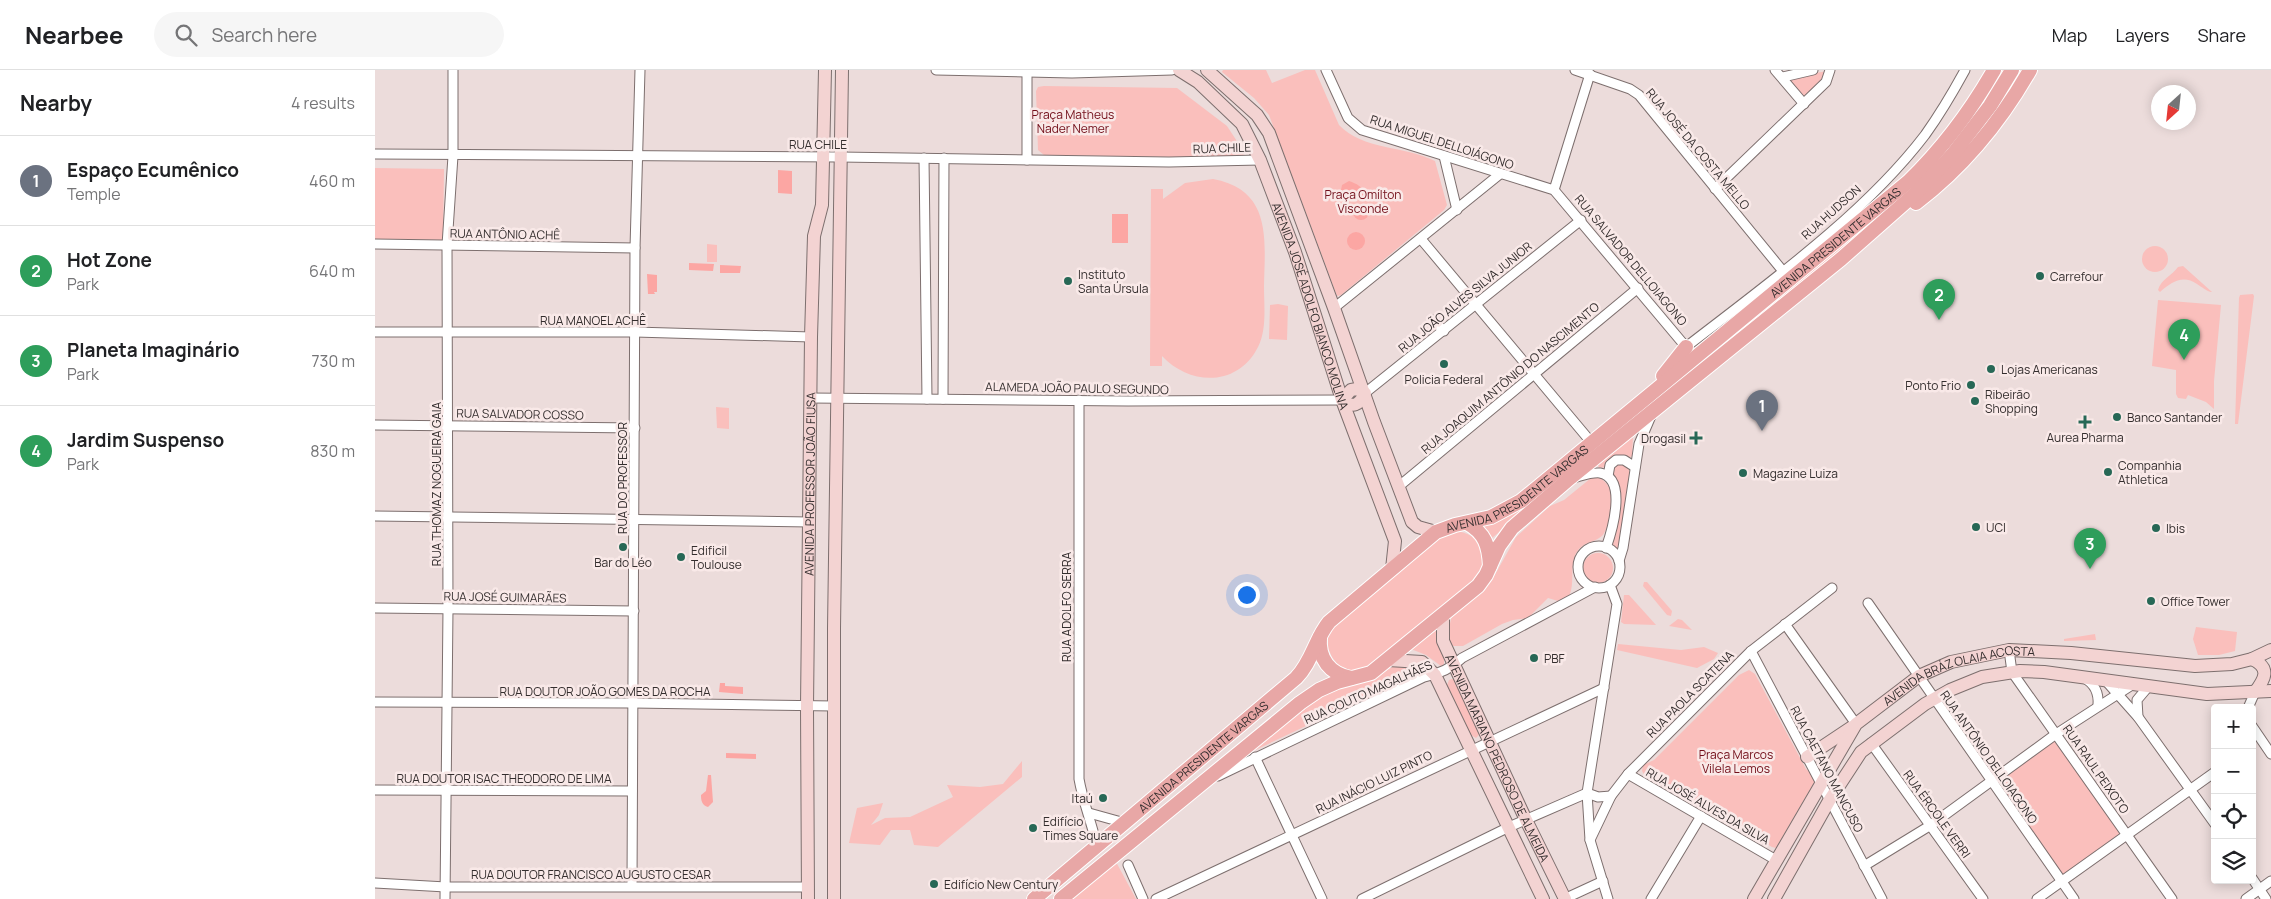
<!DOCTYPE html>
<meta charset="utf-8">
<style>
body{margin:0;font-family:Manrope,sans-serif;background:#f6f6f6;color:#202124}
.controls{position:absolute;right:15px;bottom:15px;display:grid;overflow:hidden;border-radius:5px;box-shadow:0 2px 12px #0003}
.controls button{width:45px;height:45px;display:grid;place-items:center;padding:0;border:0;border-bottom:1px solid #e0e0e0;background:#fff;color:#202124;font:25px sans-serif}
.compass{position:absolute;left:1776px;top:15px;width:45px;height:45px;border-radius:50%;background:#fff;box-shadow:0 2px 12px #0003;rotate:207deg}
.you{position:absolute;left:871px;top:524px;width:18px;height:18px;margin:-12px;border:4px solid #fff;border-radius:50%;background:#1a73e8;box-shadow:0 0 0 8px #1a73e833}
.badge{display:grid;place-items:center;width:32px;height:32px;border-radius:50%;background:#111827;color:#fff;font-size:16px;font-weight:700}
.pin{position:absolute;translate:-50% -41px;filter:drop-shadow(0 1px 2px #0008)}
.pin::after{content:'';position:absolute;top:26px;width:18px;height:15px;background:inherit;clip-path:polygon(0 0,100% 0,50% 100%)}
.list{margin:0;padding:0;list-style:none}
h2{display:flex;justify-content:space-between;align-items:center;height:65px;margin:0;padding:0 20px;font-size:21px}
h2 small{font-size:16px;font-weight:400;color:#757577}
.list li{display:grid;grid-template-columns:32px 1fr auto;gap:15px;align-items:center;box-sizing:border-box;height:90px;padding:0 20px;border-top:1px solid #e0e0e0}
.list b{display:block;font-size:19px;white-space:nowrap}
.list p{margin:0;font-size:16px;white-space:nowrap;color:#757577}
.list em{font-size:16px;font-style:normal;color:#757577}
.icon{flex:none;width:28px;height:28px;fill:none;stroke:currentColor;stroke-width:2;stroke-linecap:round;stroke-linejoin:round}
.map{position:relative;flex:none;width:1896px;height:829px;overflow:hidden}
header{display:flex;align-items:center;gap:30px;box-sizing:border-box;height:70px;padding:0 25px;background:#fff;border-bottom:1px solid #e0e0e0}
header strong{font-size:24px}
nav{display:flex;gap:28px;margin-inline-start:auto;font-size:18px}
.search{width:350px;height:45px;background:#f6f6f6;display:flex;align-items:center;gap:12px;box-sizing:border-box;padding:0 18px;border-radius:28px;color:#757577;font-size:19px}
main{display:flex}
aside{flex:1;background:#fff}
.map>svg:first-child{display:block}
.green{fill:#fabfbc}
.water{fill:#fca6a3}
.lines{fill:none;stroke-linecap:round;stroke-linejoin:round}
.street-casing{stroke:#7d6f6e;stroke-width:11}
.secondary-casing{stroke:#7d6f6e;stroke-width:14}
.primary-casing{stroke:#fff;stroke-width:16}
.street{stroke:#fff;stroke-width:9}
.secondary{stroke:#f3d3d2;stroke-width:12}
.primary{stroke:#e8a7a6;stroke-width:14}
.poi-dot{fill:#276856;stroke:#f9e9e8;stroke-width:2}
.labels{text-anchor:middle;dominant-baseline:central;stroke-width:5;stroke-linejoin:round;paint-order:stroke}
.park-label{font-size:12px;fill:#720e19;stroke:#f9e9e8}
.street-label{font-size:12px;fill:#342e2e;stroke:#f9e9e8}
.poi-label{font-size:12px;fill:#342e2e;stroke:#f9e9e8;text-anchor:start}
</style>
<header>
<strong>Nearbee</strong>
<div class="search"><svg class="icon" aria-label="search" viewBox="0 0 24 24"><circle cx="10" cy="10" r="6"/><path d="M15 15l6 6"/></svg>Search here</div>
<nav><a>Map</a><a>Layers</a><a>Share</a></nav>
</header>
<main>
<aside>
<h2>Nearby<small>4 results</small></h2>
<ul class="list">
<li><span class="badge" style="background:#6b7280">1</span><div><b>Espaço Ecumênico</b><p>Temple</p></div><em>460 m</em></li>
<li><span class="badge" style="background:#2e9e5b">2</span><div><b>Hot Zone</b><p>Park</p></div><em>640 m</em></li>
<li><span class="badge" style="background:#2e9e5b">3</span><div><b>Planeta Imaginário</b><p>Park</p></div><em>730 m</em></li>
<li><span class="badge" style="background:#2e9e5b">4</span><div><b>Jardim Suspenso</b><p>Park</p></div><em>830 m</em></li>
</ul>
</aside>
<div class="map">
<svg width="1896" height="829" viewBox="0 0 1896 829">
<rect width="100%" height="100%" fill="#ecdcdb"/>
<g class="green">
<path d="M848,0h43l6,13 33,-13h10l24,55c23,25 67,21 96,36l12,44 -3,5 -103,85 -4,1 -68,-181 -15,-17 -32,-26z"/>
<path d="M1626,0h5l-54,78 -44,47 -416,343 -9,-11 3,-3 470,-387 21,-27z"/>
<path d="M1454,1l-24,31 -20,-25z"/>
<path d="M669,16l133,2 50,38 17,26 -1,4 -4,2 -195,-3 -6,-5 -2,-59 2,-4z"/>
<path d="M0,98l69,1 -1,71 -68,-1z"/>
<path d="M838,109c59,11 52,60 51,107 0,20 3,43 -6,61 -20,40 -68,39 -96,9v10h-12l1,-177h12v10l22,-16z"/>
<path d="M332,174l10,1v17h-10z"/>
<circle cx="1780" cy="189" r="13"/>
<path d="M1808,196l29,26h-1c-5,-1 -9,-5 -14,-8 -14,-10 -26,-2 -37,8l-2,-2c3,-11 14,-14 20,-23z"/>
<path d="M1878,224l1,2 -16,128h-3l4,-126 1,-3z"/>
<path d="M1783,230l63,5 -7,76v28l-8,-7 -18,-7 -2,4 -8,-1 -2,-4v-24l-24,-4z"/>
<path d="M903,234l10,2 -1,34 -18,-1 1,-34z"/>
<path d="M341,337l13,1v21l-12,-1z"/>
<path d="M1258,366l-1,20 -3,2 -11,-2 -13,7 1,4 -7,1 -1,-3z"/>
<path d="M1244,392l8,3 3,8 -12,76 -4,-1 -1,-4 7,-48c-1,-11 -9,-19 -7,-30z"/>
<path d="M1221,406c24,10 18,41 7,59 -7,7 -18,7 -24,14 -12,14 -2,34 -11,49l-10,3 -10,-3 -20,20 -15,2 -11,4 -39,22h-10l-6,-10 5,-21 40,-35 24,-43 34,-31 14,-6 27,-22z"/>
<path d="M1080,461c15,1 29,11 30,27 0,6 -4,14 -5,19l-105,88 -23,6 -14,-6 -6,-8 -4,-9v-10l4,-10 109,-93z"/>
<circle cx="1223" cy="498" r="15"/>
<path d="M1269,512h3l25,29 -1,5 -4,-1 -24,-29z"/>
<path d="M1249,525h5l27,30 -32,-1 -3,-2z"/>
<path d="M1303,549l4,1 10,10 -23,-4z"/>
<path d="M1821,557l41,5 -2,19 -16,4h-21l-5,-16z"/>
<path d="M1060,558l9,31v5l-3,2 -15,-11 -15,-6z"/>
<path d="M1720,564l1,6 -32,1v-2z"/>
<path d="M1243,574l63,6 23,-3 14,6 -4,6 -17,9 -80,-18z"/>
<path d="M1037,594l12,6 -177,84 65,-54 17,-9 46,-14 19,-11z"/>
<path d="M1374,600l6,4 51,95 6,5 3,7 -39,67 -4,-1 -127,-71 -3,-5 1,-6 11,-5 85,-85z"/>
<path d="M1077,609l4,1 25,53 -5,5 -5,-3 -24,-50 2,-5z"/>
<path d="M1681,664l71,101 -65,46 -71,-100z"/>
<path d="M647,691v16l-84,70 -24,-2 -4,-15h-19l-11,15 -31,-2 8,-35 26,-5 -4,12 -8,10 14,-7 25,-1 43,-20 -6,-12 33,2 23,-3z"/>
<path d="M740,790l21,39h-68z"/>
</g>
<g class="water">
<path d="M403,100l14,1v23l-14,-1z"/>
<path d="M974,111c8,3 13,5 16,13l-3,4 -7,1 -14,-9 1,-5z"/>
<circle cx="986" cy="142" r="8"/>
<rect x="737" y="144" width="16" height="29"/>
<circle cx="981" cy="171" r="9"/>
<path d="M314,193l25,1 -1,7 -24,-1z"/>
<path d="M345,195l21,1 -1,7h-20z"/>
<path d="M272,204l10,1v17h-3l1,2h-7z"/>
<path d="M345,613h5v3l18,1v7l-24,-2z"/>
<path d="M351,683l30,1v5l-30,-1z"/>
<path d="M333,705h3l2,27 -5,5c-6,-2 -7,-6 -7,-12l5,-4z"/>
</g>
<g class="lines">
<defs>
<g id="street">
<path d="M561,0l136,3 100,-3"/>
<path d="M652,0v90"/>
<path d="M951,0l22,48 14,12 192,60 132,157c80,-62 178,-132 239,-212 15,-21 28,-43 40,-65"/>
<path d="M1200,0l55,19 9,6 143,175"/>
<path d="M1400,0l29,34"/>
<path d="M1408,7l30,-7"/>
<path d="M0,84l465,3 329,5 91,-2"/>
<path d="M1069,86l13,54"/>
<path d="M549,88l3,241"/>
<path d="M1340,119l111,-107 4,-12"/>
<path d="M1179,120l36,-116"/>
<path d="M1046,169l170,203"/>
<path d="M0,174l260,4"/>
<path d="M959,238l166,-134"/>
<path d="M1058,250l11,11"/>
<path d="M0,262h260l176,5"/>
<path d="M990,323l216,-173"/>
<path d="M436,328l317,3 214,-1"/>
<path d="M568,329l1,-241"/>
<path d="M704,330v379c4,23 13,45 18,67"/>
<path d="M0,355l260,3"/>
<path d="M1233,406l2,-11 6,-5h8l11,7"/>
<path d="M1198,408c8,-2 19,-6 27,-5 28,5 12,58 6,75"/>
<path d="M1023,417l240,-199"/>
<path d="M0,446l435,6"/>
<circle cx="1224" cy="497" r="21"/>
<path d="M1244,491l4,-13 16,-104 12,-28"/>
<path d="M1493,533l206,296"/>
<path d="M0,538l259,3"/>
<path d="M1410,554l71,100"/>
<path d="M1634,580l3,22 160,227"/>
<path d="M1376,581l131,248"/>
<path d="M1709,608c11,6 15,15 14,27"/>
<path d="M1731,611l32,36 77,107"/>
<path d="M0,632l258,1 201,3"/>
<path d="M1873,638l7,-16"/>
<path d="M1763,647l-1,-17 11,-13"/>
<path d="M1877,656l19,28"/>
<path d="M1496,673l112,156"/>
<path d="M880,687l67,142"/>
<path d="M1253,704l148,86"/>
<path d="M843,706l206,-99c15,-3 28,-9 38,-19l133,-71"/>
<path d="M0,720l257,1"/>
<path d="M714,743l36,10"/>
<path d="M1215,770l21,-44 17,-22 123,-123 81,-63"/>
<path d="M753,795l15,34"/>
<path d="M1489,796l67,-41 125,-91 76,-49"/>
<path d="M1877,808l14,21"/>
<path d="M0,813l71,4h361"/>
<path d="M257,816l3,-638 5,-178"/>
<path d="M70,829l3,-290 -1,-364 6,-89v-86"/>
<path d="M781,829l448,-211"/>
<path d="M987,829l147,-72 78,-34 11,4 13,-1"/>
<path d="M1189,829l39,-18"/>
<path d="M1233,829l-18,-59 -3,-47 30,-189 -7,-19"/>
<path d="M1276,829l50,-83"/>
<path d="M1662,829l178,-127"/>
<path d="M1871,829l25,-18"/>
</g>
<g id="secondary">
<path id="s1" d="M804,0l19,12 44,42 18,36 35,92 47,148 53,141 -3,28"/>
<path d="M832,0l50,45 12,18 65,175 40,114 38,100 6,5 18,5"/>
<path d="M982,319l8,4c-6,13 -12,15 -23,7l9,-10z"/>
<path id="s2" d="M1068,545v26l83,179 39,79"/>
<path d="M1877,589c19,9 13,20 3,33"/>
<path d="M1013,590l34,2 13,13 108,224"/>
<path d="M1432,687l45,-30"/>
<path id="s3" d="M433,829l-1,-192 4,-370 3,-101 8,-31 3,-135"/>
<path d="M459,829v-271l8,-558"/>
<path id="s4" d="M1379,829l102,-175 63,-48 32,-14 58,-12 62,3 124,13 37,-2 20,-5 19,-9"/>
<path d="M1399,829l55,-98 32,-49 64,-48 25,-14 32,-13 38,-6 24,1 163,22 64,-3"/>
</g>
<g id="primary">
<path d="M1541,133c46,-35 85,-82 114,-133"/>
<path d="M1288,306l23,-29"/>
<path d="M1092,453c18,10 22,23 23,43"/>
<path d="M945,567c-2,22 10,37 31,41"/>
<path id="s5" d="M659,829l262,-221c16,-16 19,-39 33,-56l107,-90 19,-7 36,-8 30,-16 387,-319c34,-33 62,-70 86,-112"/>
<path d="M686,829l239,-196 19,-13 18,-8 34,-9 107,-87 8,-11 13,-29 13,-18 58,-50 271,-219 76,-67 36,-38 37,-48 22,-36"/>
</g>
</defs>
<use href="#street" class="street-casing"/>
<use href="#secondary" class="secondary-casing"/>
<use href="#primary" class="primary-casing"/>
<use href="#street" class="street"/>
<use href="#secondary" class="secondary"/>
<use href="#primary" class="primary"/>
</g>
<g class="poi-dot">
<circle cx="1665" cy="206" r="5"/>
<circle cx="693" cy="211" r="5"/>
<circle cx="1069" cy="294" r="5"/>
<circle cx="1616" cy="299" r="5"/>
<circle cx="1596" cy="315" r="5"/>
<circle cx="1600" cy="331" r="5"/>
<circle cx="1742" cy="347" r="5"/>
<path d="M1707.5 344.5h5v5h5v5h-5v5h-5v-5h-5v-5h5z"/>
<path d="M1318.5 360.5h5v5h5v5h-5v5h-5v-5h-5v-5h5z"/>
<circle cx="1733" cy="402" r="5"/>
<circle cx="1368" cy="403" r="5"/>
<circle cx="1601" cy="457" r="5"/>
<circle cx="1781" cy="458" r="5"/>
<circle cx="248" cy="477" r="5"/>
<circle cx="306" cy="487" r="5"/>
<circle cx="1776" cy="531" r="5"/>
<circle cx="1159" cy="588" r="5"/>
<circle cx="728" cy="728" r="5"/>
<circle cx="658" cy="758" r="5"/>
<circle cx="559" cy="814" r="5"/>
</g>
<g class="labels">
<g class="park-label">
<text x="698" y="44">Praça Matheus<tspan x="698" dy="14">Nader Nemer</tspan></text>
<text x="988" y="124">Praça Omílton<tspan x="988" dy="14">Visconde</tspan></text>
<text x="1361" y="684">Praça Marcos<tspan x="1361" dy="14">Vilela Lemos</tspan></text>
</g>
<g class="street-label">
<text transform="translate(1067 72) rotate(18)">RUA MIGUEL DELLOIÁGONO</text>
<text x="443" y="74">RUA CHILE</text>
<text transform="translate(847 78) rotate(-2)">RUA CHILE</text>
<text transform="translate(1323 79) rotate(50)">RUA JOSÉ DA COSTA MELLO</text>
<text transform="translate(1456 142) rotate(-42)">RUA HUDSON</text>
<text transform="translate(130 164) rotate(1)">RUA ANTÔNIO ACHÊ</text>
<text stroke="none"><textPath href="#s5" startOffset="1046">AVENIDA PRESIDENTE VARGAS</textPath></text>
<text transform="translate(1256 190) rotate(50)">RUA SALVADOR DELLOIAGONO</text>
<text transform="translate(1090 227) rotate(-39)">RUA JOÃO ALVES SILVA JUNIOR</text>
<text stroke="none"><textPath href="#s1" startOffset="278">AVENIDA JOSÉ ADOLFO BIANCO MOLINA</textPath></text>
<text x="218" y="250">RUA MANOEL ACHÊ</text>
<text transform="translate(1135 308) rotate(-40)">RUA JOAQUIM ANTÔNIO DO NASCIMENTO</text>
<text transform="translate(702 318) rotate(1)">ALAMEDA JOÃO PAULO SEGUNDO</text>
<text transform="translate(145 344) rotate(1)">RUA SALVADOR COSSO</text>
<text transform="translate(247 408) rotate(-90)">RUA DO PROFESSOR</text>
<text transform="translate(61 414) rotate(-90)">RUA THOMAZ NOGUEIRA GAIA</text>
<text stroke="none"><textPath href="#s3" startOffset="415">AVENIDA PROFESSOR JOÃO FIUSA</textPath></text>
<text stroke="none"><textPath href="#s5" startOffset="641">AVENIDA PRESIDENTE VARGAS</textPath></text>
<text transform="translate(130 527) rotate(1)">RUA JOSÉ GUIMARÃES</text>
<text transform="translate(691 537) rotate(-90)">RUA ADOLFO SERRA</text>
<text stroke="none"><textPath href="#s4" startOffset="320">AVENIDA BRÁZ OLAIA ACOSTA</textPath></text>
<text x="230" y="621">RUA DOUTOR JOÃO GOMES DA ROCHA</text>
<text transform="translate(993 622) rotate(-24)">RUA COUTO MAGALHÃES</text>
<text transform="translate(1315 624) rotate(-45)">RUA PAOLA SCATENA</text>
<text stroke="none"><textPath href="#s5" startOffset="221">AVENIDA PRESIDENTE VARGAS</textPath></text>
<text transform="translate(1614 687) rotate(55)">RUA ANTÔNIO DELLOIAGONO</text>
<text stroke="none"><textPath href="#s2" startOffset="155">AVENIDA MARIANO PEDROSO DE ALMEIDA</textPath></text>
<text transform="translate(1452 699) rotate(62)">RUA CAETANO MANCUSO</text>
<text transform="translate(1721 699) rotate(55)">RUA RAUL PEIXOTO</text>
<text x="129" y="708">RUA DOUTOR ISAC THEODORO DE LIMA</text>
<text transform="translate(999 712) rotate(-26)">RUA INÁCIO LUIZ PINTO</text>
<text transform="translate(1333 736) rotate(30)">RUA JOSÉ ALVES DA SILVA</text>
<text transform="translate(1562 744) rotate(54)">RUA ÉRCOLE VERRI</text>
<text x="216" y="804">RUA DOUTOR FRANCISCO AUGUSTO CESAR</text>
</g>
<g class="poi-label">
<text x="703" y="204">Instituto<tspan x="703" dy="14">Santa Úrsula</tspan></text>
<text x="1675" y="206">Carrefour</text>
<text x="1626" y="299">Lojas Americanas</text>
<text x="1069" y="309" text-anchor="middle">Policia Federal</text>
<text x="1586" y="315" text-anchor="end">Ponto Frio</text>
<text x="1610" y="324">Ribeirão<tspan x="1610" dy="14">Shopping</tspan></text>
<text x="1752" y="347">Banco Santander</text>
<text x="1710" y="367" text-anchor="middle">Aurea Pharma</text>
<text x="1311" y="368" text-anchor="end">Drogasil</text>
<text x="1743" y="395">Companhia<tspan x="1743" dy="14">Athletica</tspan></text>
<text x="1378" y="403">Magazine Luiza</text>
<text x="1611" y="457">UCI</text>
<text x="1791" y="458">Ibis</text>
<text x="316" y="480">Edificil<tspan x="316" dy="14">Toulouse</tspan></text>
<text x="248" y="492" text-anchor="middle">Bar do Léo</text>
<text x="1786" y="531">Office Tower</text>
<text x="1169" y="588">PBF</text>
<text x="718" y="728" text-anchor="end">Itaú</text>
<text x="668" y="751">Edifício<tspan x="668" dy="14">Times Square</tspan></text>
<text x="569" y="814">Edifício New Century</text>
</g>
</g>
</svg>
<div class="controls">
<button>+</button>
<button>−</button>
<button><svg class="icon" aria-label="locate" viewBox="0 0 24 24"><circle cx="12" cy="12" r="6"/><path d="M12 2v4M12 18v4M2 12h4M18 12h4"/></svg></button>
<button><svg class="icon" aria-label="layers" viewBox="0 0 24 24"><path d="M12 4l9 5-9 5-9-5zM3 14l9 5 9-5"/></svg></button>
</div>
<svg class="compass" viewBox="-18 -18 36 36"><path d="M0-13l5 13h-10z" fill="#e53935"/><path d="M0 13l5-13h-10z" fill="#757577"/></svg>
<div class="you"></div>
<div class="pin badge" style="left:1387px;top:361px;background:#6b7280">1</div>
<div class="pin badge" style="left:1564px;top:250px;background:#2e9e5b">2</div>
<div class="pin badge" style="left:1715px;top:499px;background:#2e9e5b">3</div>
<div class="pin badge" style="left:1809px;top:290px;background:#2e9e5b">4</div>
</div>
</main>
